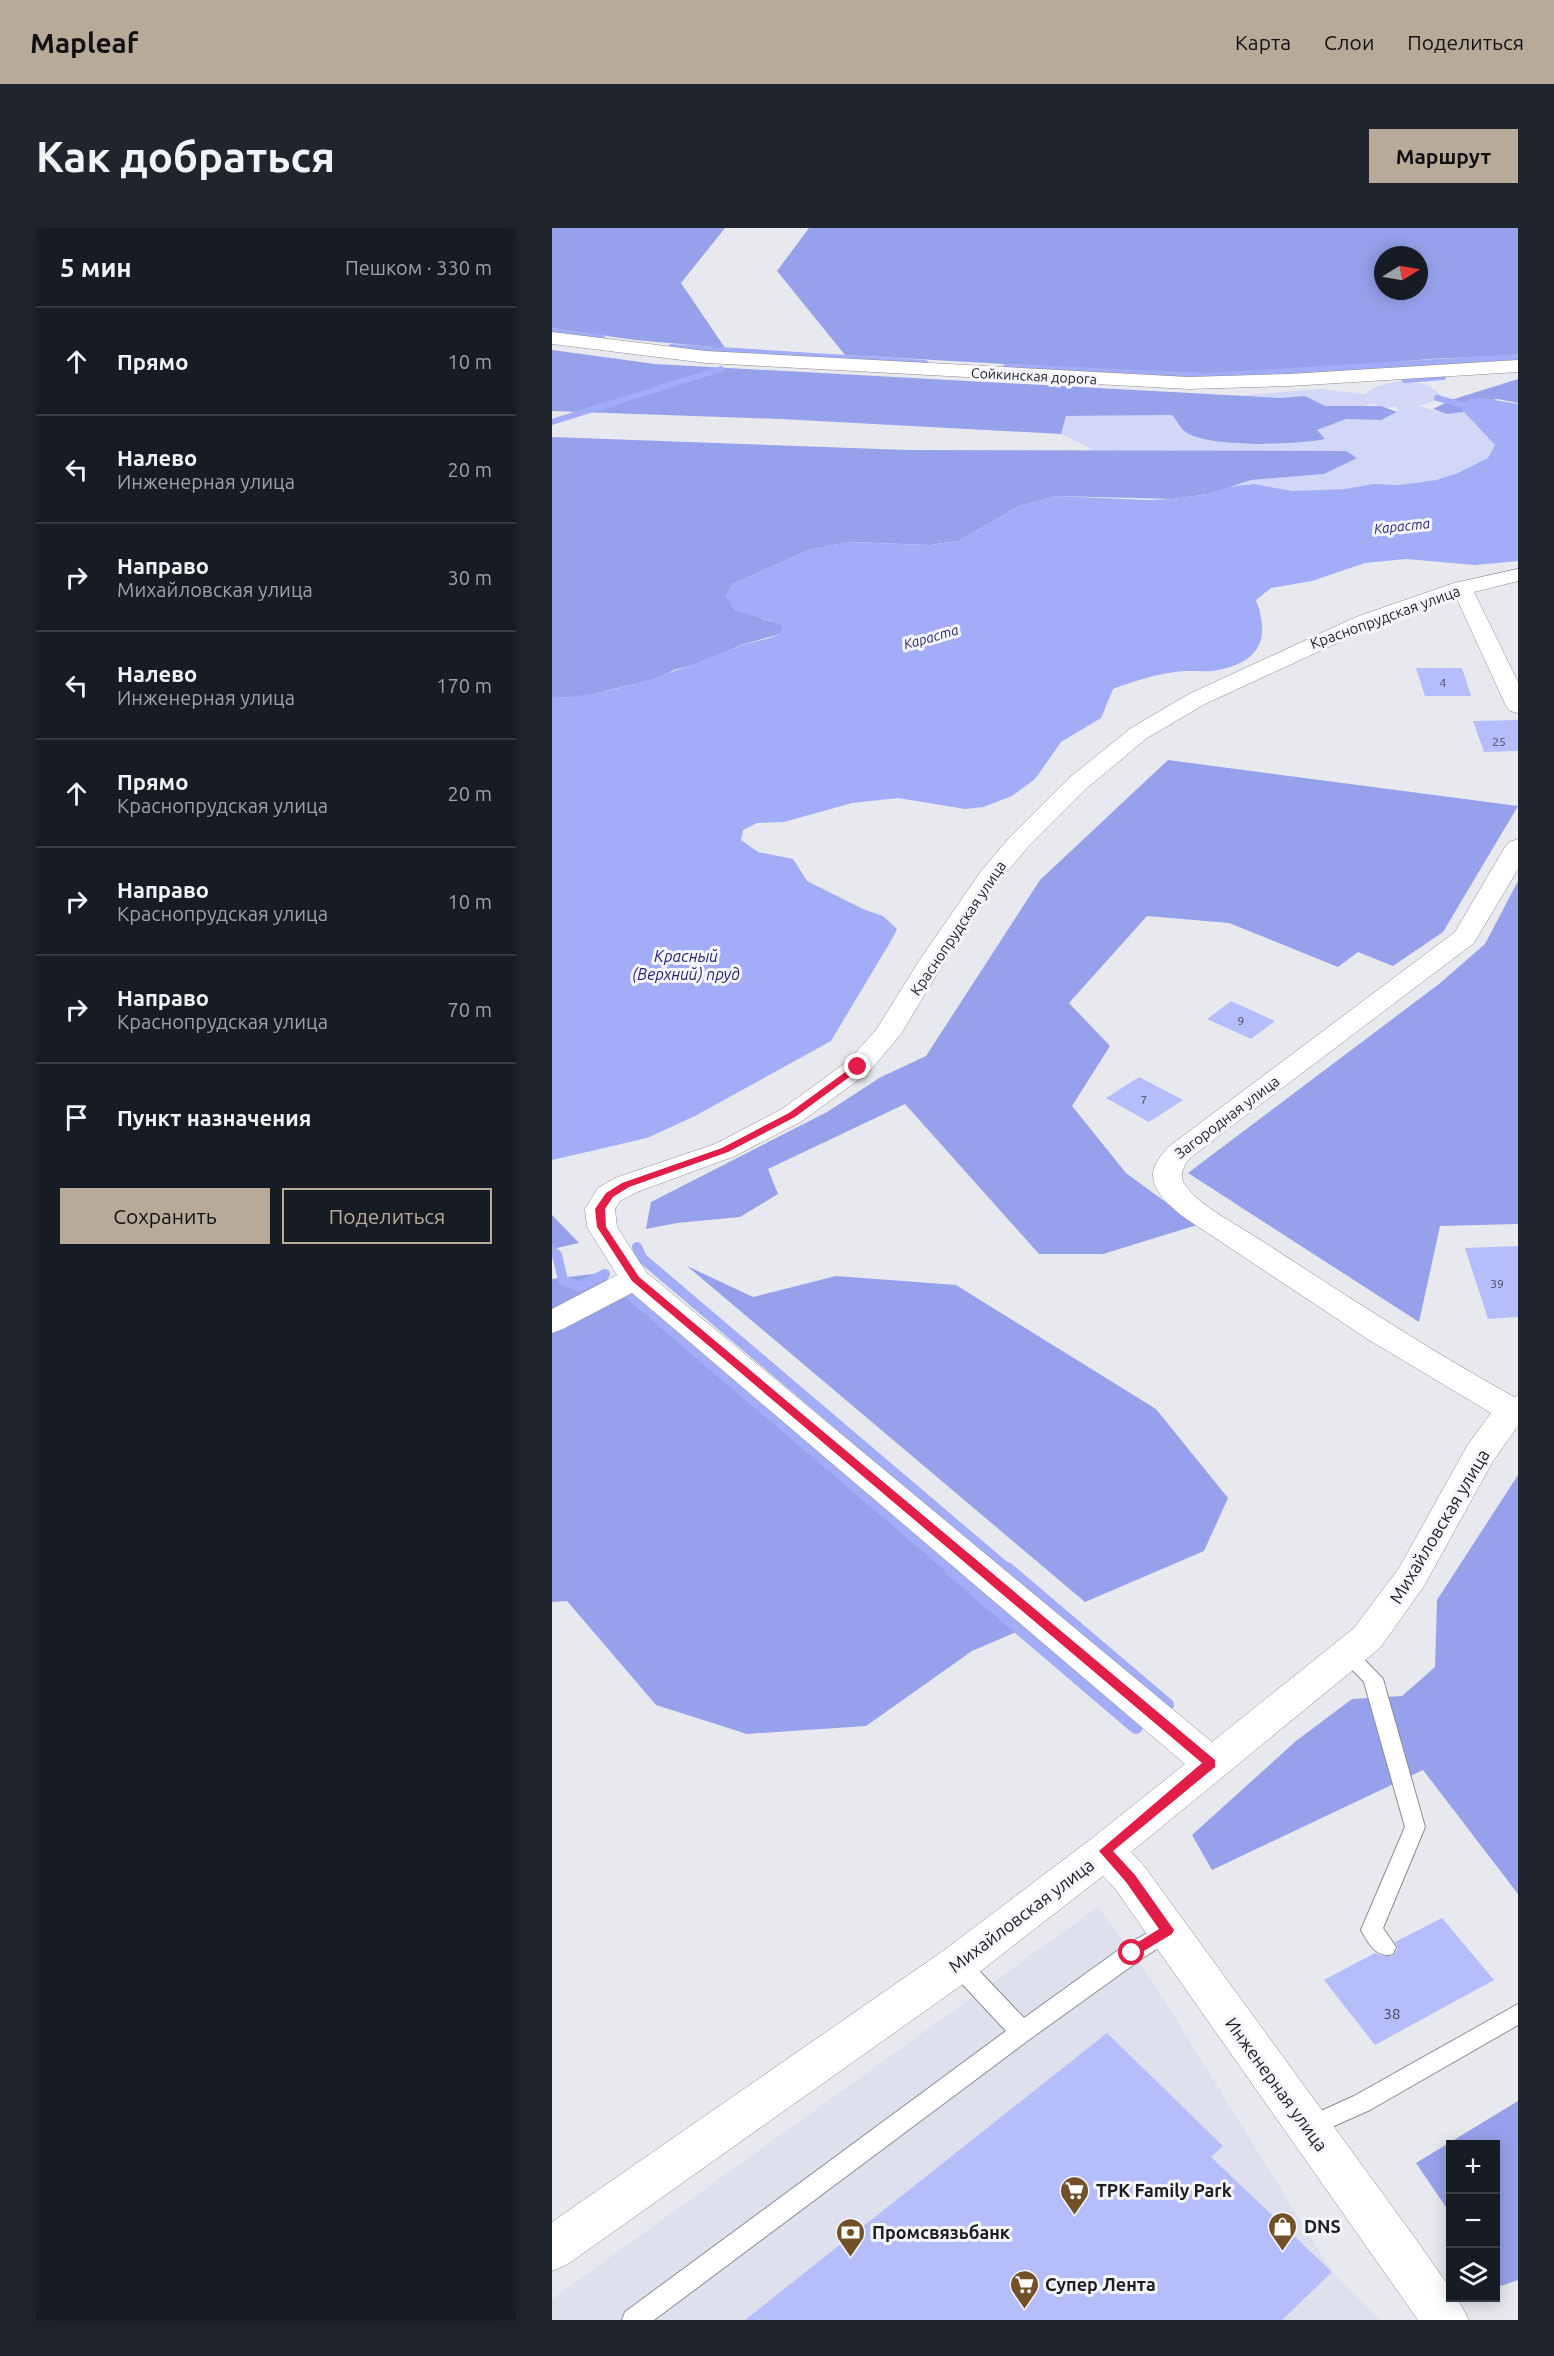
<!DOCTYPE html>
<html lang="ru">
<meta charset="utf-8">
<style>
body{margin:0;font-family:Ubuntu,sans-serif;background:#20242c;color:#f1f3f6}
.controls{position:absolute;right:18px;bottom:18px;display:grid;overflow:hidden;border-radius:0px;box-shadow:0 3px 15px #0003}
.controls button{width:54px;height:54px;display:grid;place-items:center;padding:0;border:0;border-bottom:2px solid #363941;background:#171b24;color:#f1f3f6;font:30px sans-serif}
.compass{position:absolute;left:822px;top:18px;width:54px;height:54px;border-radius:50%;background:#171b24;box-shadow:0 3px 15px #0003;rotate:79deg}
.stop{position:absolute;width:18px;height:18px;margin:-14px;border:4px solid #e11d48;border-radius:50%;background:#fff}
.stop.end{background:#e11d48;border-color:#fff;box-shadow:0 2px 6px #0008}
.list{margin:0;padding:0;list-style:none}
h2{display:flex;justify-content:space-between;align-items:center;height:78px;margin:0;padding:0 24px;font-size:26px}
h2 small{font-size:20px;font-weight:400;color:#9ea1a6}
.list li{display:grid;grid-template-columns:39px 1fr auto;gap:18px;align-items:center;box-sizing:border-box;height:108px;padding:0 24px;border-top:2px solid #363941}
.list b{display:block;font-size:22px;white-space:nowrap}
.list p{margin:0;font-size:20px;white-space:nowrap;color:#9ea1a6}
.list em{font-size:20px;font-style:normal;color:#9ea1a6}
.actions{display:flex;gap:12px;padding:18px 24px}
.actions a{flex:1;padding:14px 0;border:2px solid #b8aa99;border-radius:0px;text-align:center;font-size:21px;color:#b8aa99}
.actions .main{background:#b8aa99;color:#111}
.icon{flex:none;width:33px;height:33px;fill:none;stroke:currentColor;stroke-width:2;stroke-linecap:round;stroke-linejoin:round}
.map{position:relative;flex:none;width:966px;height:2092px;overflow:hidden;border-radius:0px}
header{display:flex;align-items:center;gap:36px;box-sizing:border-box;height:84px;padding:0 30px;background:#b8aa99;color:#111}
header strong{font-size:28px}
nav{display:flex;gap:33px;margin-inline-start:auto;font-size:21px}
.intro{display:flex;align-items:center;justify-content:space-between;box-sizing:border-box;height:144px;padding:0 36px}
h1{margin:0;font-size:42px}
.button{padding:15px 27px;border-radius:0px;background:#b8aa99;color:#111;font-size:21px;font-weight:700}
main{display:flex;gap:36px;padding:0 36px}
aside{flex:1;background:#171b24;border-radius:0px;box-shadow:0 3px 15px #0003}
.map>svg:first-child{display:block}
.built{fill:#dee0ed}
.green{fill:#d2d7f8}
.forest{fill:#97a1eb;fill-rule:evenodd}
.water{fill:#a2acf7}
.lines{fill:none;stroke-linecap:round;stroke-linejoin:round}
.stream-far2{stroke:#a2acf7;stroke-width:6}
.stream-far1{stroke:#a2acf7;stroke-width:10}
.stream{stroke:#a2acf7;stroke-width:14}
.building{fill:#b5befb}
.service-casing{stroke:#8c8d93;stroke-width:2}
.minor-casing{stroke:#8c8d93;stroke-width:1}
.secondary-casing{stroke:#8c8d93;stroke-width:1}
.service{fill:#fff;fill-rule:evenodd}
.minor{fill:#fff;fill-rule:evenodd}
.secondary{fill:#fff;fill-rule:evenodd}
.route{fill:#e11d48}
.labels{text-anchor:middle;dominant-baseline:central;stroke-width:6;stroke-linejoin:round;paint-order:stroke}
.number-label{font-size:12px;fill:#434556}
.far-street-label{font-size:14px;fill:#1d1d1f;stroke:#f5f6fc}
.far-water-label{font-size:14px;font-style:italic;fill:#251f74;stroke:#f5f6fc}
.street-label{font-size:15px;fill:#1d1d1f;stroke:#f5f6fc}
.near-number-label{font-size:15px;fill:#434556}
.water-label{font-size:16px;font-style:italic;fill:#251f74;stroke:#f5f6fc}
.near-street-label{font-size:18px;fill:#1d1d1f;stroke:#f5f6fc}
.near-poi-label{font-size:18px;font-weight:bold;fill:#1d1d1f;stroke:#f5f6fc;text-anchor:start}
</style>
<header>
<strong>Mapleaf</strong>
<nav><a>Карта</a><a>Слои</a><a>Поделиться</a></nav>
</header>
<div class="intro"><h1>Как добраться</h1><a class="button">Маршрут</a></div>
<main>
<aside>
<h2>5 мин<small>Пешком · 330 m</small></h2>
<ul class="list">
<li><svg class="icon" aria-label="ahead" viewBox="0 0 24 24"><path d="M12 20V5M6 11l6-6 6 6"/></svg><div><b>Прямо</b></div><em>10 m</em></li>
<li><svg class="icon" aria-label="left" viewBox="0 0 24 24"><path d="M17 20v-9H6M10 6l-5 5 5 5"/></svg><div><b>Налево</b><p>Инженерная улица</p></div><em>20 m</em></li>
<li><svg class="icon" aria-label="right" viewBox="0 0 24 24"><path d="M7 20v-9h11M14 6l5 5-5 5"/></svg><div><b>Направо</b><p>Михайловская улица</p></div><em>30 m</em></li>
<li><svg class="icon" aria-label="left" viewBox="0 0 24 24"><path d="M17 20v-9H6M10 6l-5 5 5 5"/></svg><div><b>Налево</b><p>Инженерная улица</p></div><em>170 m</em></li>
<li><svg class="icon" aria-label="ahead" viewBox="0 0 24 24"><path d="M12 20V5M6 11l6-6 6 6"/></svg><div><b>Прямо</b><p>Краснопрудская улица</p></div><em>20 m</em></li>
<li><svg class="icon" aria-label="right" viewBox="0 0 24 24"><path d="M7 20v-9h11M14 6l5 5-5 5"/></svg><div><b>Направо</b><p>Краснопрудская улица</p></div><em>10 m</em></li>
<li><svg class="icon" aria-label="right" viewBox="0 0 24 24"><path d="M7 20v-9h11M14 6l5 5-5 5"/></svg><div><b>Направо</b><p>Краснопрудская улица</p></div><em>70 m</em></li>
<li><svg class="icon" aria-label="arrive" viewBox="0 0 24 24"><path d="M6 21V4h12l-3 4 3 4H6"/></svg><div><b>Пункт назначения</b></div></li>
</ul>
<div class="actions"><a class="main">Сохранить</a><a>Поделиться</a></div>
</aside>
<div class="map">
<svg width="966" height="2092" viewBox="0 0 966 2092">
<rect width="100%" height="100%" fill="#e7e9ee"/>
<path class="built" d="M546,1679l55,75 179,290 48,48h-828v-21z"/>
<path class="green" d="M853,152l22,5 15,10 -10,7 -14,4 29,8 17,-2 31,33 -6,13 -31,15 -22,7 -37,5 -25,-1 -29,5 -53,2 -38,-7 -26,3 23,-7 73,-6 32,-17 -10,-6h-251l-34,-17 5,-18 107,-1c4,5 8,15 14,18 25,15 109,13 138,6l-9,-9 30,-11 35,1 16,-8v-6l-9,2 -16,-4 -39,8 -111,-15 99,-8 44,5c11,-10 26,-11 40,-14z"/>
<g class="forest">
<path d="M0,0h173l-44,55 44,65 -90,-8 -83,-12z"/>
<path d="M257,0h709v127l-89,4 -118,11 -125,4 -341,-19 -68,-84zM831,27h36v36h-36z"/>
<path d="M0,122l103,14 626,34 24,-2 20,10h56l16,6 -16,8 -35,-1 -29,11 8,9c-28,6 -113,9 -138,-6 -6,-3 -10,-13 -15,-18l-106,1 -5,18 -280,-15 -229,-8z"/>
<path d="M966,151v24l-20,-4 -36,6 2,7 -17,2 -14,-5 18,-9z"/>
<path d="M0,209l355,13 439,1 11,7 -33,16 -73,6 -43,14 -35,5 -116,-3 -38,10 -60,35 -30,4 -81,-3 -39,8 -76,34 -7,12 36,23 22,6 -4,9 -39,11 -35,16 -32,9 -15,8 -78,19 -29,1z"/>
<path d="M616,532l350,46 -75,126 -50,34 -35,-14 -20,15 -109,-44 -82,-7 -78,87 41,43 -38,60 54,67 71,52 -94,29h-64l-134,-150 -137,65 10,25 -38,23 -63,6 -31,6 5,-27 176,-90 54,-35 45,-21 114,-176z"/>
<path d="M966,653v343l-78,2 -21,96 -231,-149 251,-189 46,-40z"/>
<path d="M0,987l27,28 -27,6z"/>
<path d="M135,1038l66,31 83,-21 120,9 200,124 72,89 -24,53 -119,51z"/>
<path d="M48,1045l421,357 -49,21 -106,75 -119,8 -91,-29 -89,-104 -15,1v-323z"/>
<path d="M966,1247v419l-95,-124 -211,100 -20,-35 104,-94 56,-42 50,-3 33,-29 2,-67z"/>
<path d="M966,1873v179l-17,6 -5,-8v-134h-46v69l-34,-50z"/>
</g>
<path class="water" d="M931,170l35,6v157l-43,4 -69,-6 -41,4 -53,18 -41,7 -15,12c16,42 1,64 -43,71 -13,1 -25,-1 -38,1 -22,3 -41,9 -62,17l-12,29 -40,24 -26,37 -23,17 -29,11 -18,2 -67,-11 -46,5 -68,19 -27,1 -14,7 -2,10 17,12 35,7 14,22 56,28 20,7 14,13 -5,10 -61,102 -136,75 -48,22 -95,22v-462c69,-3 125,-28 188,-52 13,-5 27,-6 40,-12l3,-9 -49,-15 -8,-14 7,-12 76,-34 39,-8 81,3 30,-4 60,-35 38,-10 90,4 26,-1 35,-5 20,-7 26,-3 38,7 53,-2 29,-5 25,1 37,-5 22,-7 30,-15 7,-13 -31,-33 -2,-7 9,-6z"/>
<g class="lines">
<g class="stream-far2">
<path d="M0,103l50,7"/>
<path d="M119,119l254,16"/>
<path d="M454,139l202,9 310,-19"/>
<path d="M853,152l38,-3"/>
<path d="M885,170l25,7"/>
<path d="M0,194l169,-53"/>
</g>
<g class="stream-far1">
<path d="M85,1019l5,11 367,312"/>
<path d="M0,1023l5,4 6,25 16,7 26,-13"/>
<path d="M78,1067l322,275"/>
</g>
<g class="stream">
<path d="M399,1341l185,158"/>
<path d="M455,1341l160,136"/>
</g>
</g>
<g class="building">
<path d="M864,440h46l9,28h-46z"/>
<path d="M966,492v31l-34,1 -11,-31z"/>
<path d="M679,773l44,20 -24,18 -44,-20z"/>
<path d="M587,849l44,23 -34,22 -43,-24z"/>
<path d="M966,1018v71l-30,2 -23,-71z"/>
<path d="M890,1690l52,62 -119,65 -51,-65 51,-27 7,3h11l5,-8 -3,-6z"/>
<path d="M555,1805l116,113 -12,11 121,115 -50,48h-537z"/>
</g>
<g class="lines">
<defs>
<g id="service">
<path d="M795,1419l7,2 29,30 42,148 -42,101 13,19 -3,7c-16,5 -25,-11 -32,-24l44,-103 -41,-145 -27,-28 3,-5z"/>
<path d="M615,1694l8,3 3,6 -3,6 -35,23 -110,79 -376,281h-32l3,-8 381,-281 -56,-60 -3,-7 3,-7 8,-2 8,2 58,61 100,-72z"/>
<path d="M966,1776v21l-148,85 -61,27 -8,-3 -4,-7 4,-7 53,-24z"/>
</g>
<path id="minor" d="M966,341v12l-44,11 44,90v31l-8,-2 -4,-5 -50,-109 -84,30 -167,77 -58,34 -60,50 -59,59 -29,34 -54,80 -44,73 -33,39 -66,48 -67,35 -98,36 -17,9 -5,8 2,18 29,45 566,470 142,-114 45,-60 68,-122 24,-33 -122,-73 -184,-122c-28,-22 -48,-43 -14,-73l284,-213 50,-85 4,-5 9,-3v30l-44,74 -283,214c-7,8 -13,18 -6,28 15,22 55,41 77,56 83,54 166,108 252,156l4,-1v30l-25,35 -69,125 -44,62 -249,204 13,14 271,372 35,50v10h7l12,22h-51l-302,-430 -13,-14 -130,101 -405,287 -16,7v-49l391,-271 148,-112 94,-75 -553,-471 -69,36 -11,4v-24l65,-34 -30,-48 -2,-18 13,-21 17,-10 100,-34 67,-35 66,-48 28,-31 43,-69 62,-90 29,-34 59,-59 62,-50 58,-34 167,-77 98,-34z"/>
<path id="secondary" d="M0,104l154,19 483,26 100,-3 229,-14v12l-229,14 -100,3 -483,-26 -154,-19z"/>
</defs>
<use href="#service" class="service-casing"/>
<use href="#minor" class="minor-casing"/>
<use href="#secondary" class="secondary-casing"/>
<use href="#service" class="service"/>
<use href="#minor" class="minor"/>
<use href="#secondary" class="secondary"/>
</g>
<path class="route" d="M303,837l8,2 -68,50 -67,35 -99,35 -16,10 -8,12 1,18 33,50 576,483v7l-102,84 22,24 39,55 -2,4 -40,24 -5,-1 -2,-4 2,-4 32,-20 -33,-47 -27,-31 103,-88 -570,-482 -35,-54 -2,-18 11,-16 16,-10 100,-35 67,-35z"/>
<defs>
<symbol id="supermarket-pin" viewBox="-11 -11 22 30"><path d="M0 17L-7.5 6A9.5 9.5 0 1 1 7.5 6Z" fill="#725028" stroke="#f5f6fc"/><path d="M-6-5.5h2.5l.6 2H6L4.5 2H-2.5L-4.4-4H-6ZM-1.5 3.2a1.3 1.3 0 1 0 .1 0ZM3 3.2a1.3 1.3 0 1 0 .1 0Z" fill="#fff"/></symbol>
<symbol id="shop-pin" viewBox="-11 -11 22 30"><path d="M0 17L-7.5 6A9.5 9.5 0 1 1 7.5 6Z" fill="#725028" stroke="#f5f6fc"/><path d="M-5-2.5h2.3a2.7 3.5 0 0 1 5.4 0H5L5.5 6h-11ZM-1.5-2.5h3a1.5 2.3 0 0 0-3 0Z" fill="#fff"/></symbol>
<symbol id="bank-pin" viewBox="-11 -11 22 30"><path d="M0 17L-7.5 6A9.5 9.5 0 1 1 7.5 6Z" fill="#725028" stroke="#f5f6fc"/><path d="M-6-4H6V4H-6ZM0-2.3a2.3 2.3 0 1 0 0 4.6a2.3 2.3 0 1 0 0-4.6Z" fill="#fff"/></symbol>
</defs>
<g fill-rule="evenodd">
<use href="#supermarket-pin" x="506" y="1946" width="33" height="45"/>
<use href="#shop-pin" x="714" y="1982" width="33" height="45"/>
<use href="#bank-pin" x="282" y="1988" width="33" height="45"/>
<use href="#supermarket-pin" x="456" y="2040" width="33" height="45"/>
</g>
<g class="labels">
<g class="number-label">
<text x="891" y="454">4</text>
<text x="947" y="513">25</text>
<text x="689" y="792">9</text>
<text x="592" y="871">7</text>
<text x="945" y="1055">39</text>
</g>
<g class="far-street-label">
<text transform="translate(482 148) rotate(3)">Сойкинская дорога</text>
</g>
<g class="far-water-label">
<text transform="translate(850 298) rotate(-6)">Караста</text>
<text transform="translate(379 409) rotate(-16)">Караста</text>
</g>
<g class="street-label">
<text transform="translate(833 389) rotate(-20)">Краснопрудская улица</text>
<text transform="translate(406 700) rotate(-56)">Краснопрудская улица</text>
<text transform="translate(675 889) rotate(-37)">Загородная улица</text>
</g>
<g class="near-number-label">
<text x="840" y="1785">38</text>
</g>
<g class="water-label">
<text x="134" y="728">Красный<tspan x="134" dy="18">(Верхний) пруд</tspan></text>
</g>
<g class="near-street-label">
<text transform="translate(887 1298) rotate(-59)">Михайловская улица</text>
<text transform="translate(469 1687) rotate(-37)">Михайловская улица</text>
<text transform="translate(725 1856) rotate(54)">Инженерная улица</text>
</g>
<g class="near-poi-label">
<text x="544" y="1962">ТРК Family Park</text>
<text x="752" y="1998">DNS</text>
<text x="320" y="2004">Промсвязьбанк</text>
<text x="493" y="2056">Супер Лента</text>
</g>
</g>
</svg>
<div class="controls">
<button>+</button>
<button>−</button>
<button><svg class="icon" aria-label="layers" viewBox="0 0 24 24"><path d="M12 4l9 5-9 5-9-5zM3 14l9 5 9-5"/></svg></button>
</div>
<svg class="compass" viewBox="-18 -18 36 36"><path d="M0-13l5 13h-10z" fill="#e53935"/><path d="M0 13l5-13h-10z" fill="#9ea1a6"/></svg>
<div class="stop" style="left:580px;top:1725px"></div>
<div class="stop end" style="left:306px;top:839px"></div>
</div>
</main>
